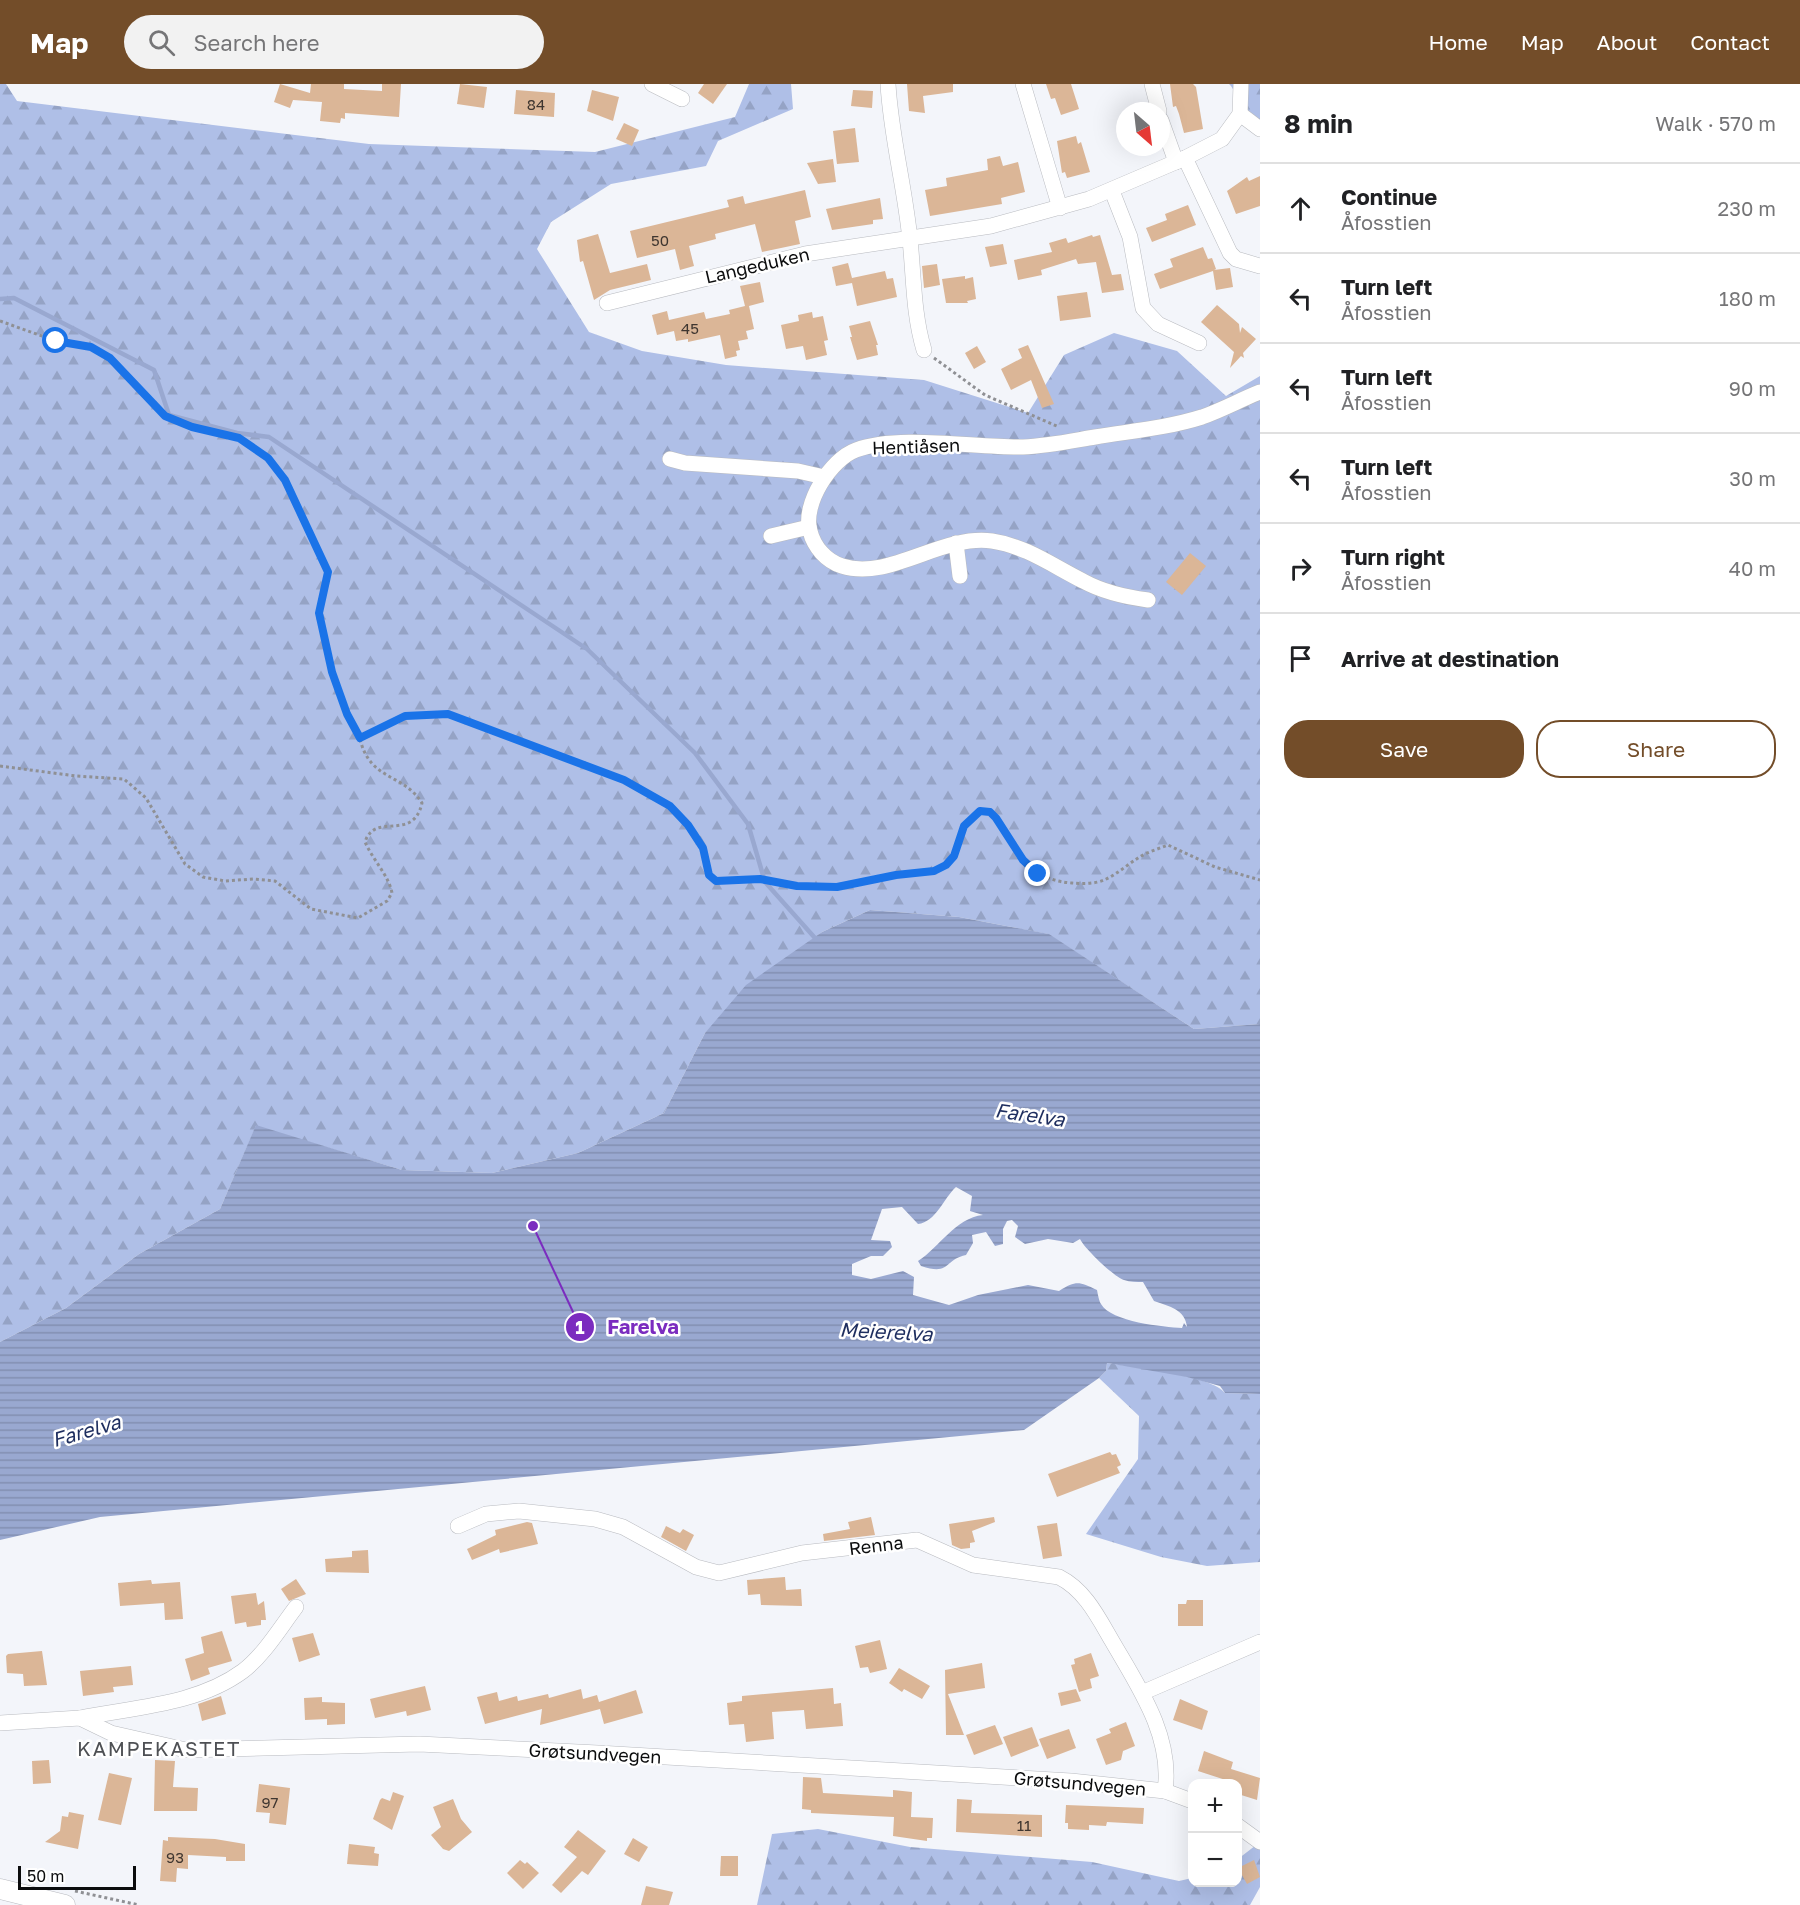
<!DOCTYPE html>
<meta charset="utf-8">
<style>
body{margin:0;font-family:"Golos Text",sans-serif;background:#f2f2f2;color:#202124}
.controls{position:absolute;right:18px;bottom:18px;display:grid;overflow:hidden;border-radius:12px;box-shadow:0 6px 24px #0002}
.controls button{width:54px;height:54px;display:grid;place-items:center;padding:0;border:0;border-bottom:2px solid #e0e0e0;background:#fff;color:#202124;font:30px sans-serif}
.compass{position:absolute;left:1116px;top:18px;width:54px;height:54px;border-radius:50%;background:#fff;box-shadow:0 6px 24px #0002;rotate:152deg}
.scale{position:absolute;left:18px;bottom:15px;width:118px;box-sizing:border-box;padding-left:6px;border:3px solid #0b0c0d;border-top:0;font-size:16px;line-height:21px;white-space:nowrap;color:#0b0c0d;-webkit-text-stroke:4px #fff;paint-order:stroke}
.stop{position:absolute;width:18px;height:18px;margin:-14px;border:4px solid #1a73e8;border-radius:50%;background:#fff}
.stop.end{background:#1a73e8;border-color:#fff;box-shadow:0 2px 6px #0008}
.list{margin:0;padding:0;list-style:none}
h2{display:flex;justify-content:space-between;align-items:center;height:78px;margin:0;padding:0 24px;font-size:26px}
h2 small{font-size:20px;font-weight:400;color:#757577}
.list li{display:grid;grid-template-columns:39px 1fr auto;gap:18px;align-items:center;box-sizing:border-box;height:90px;padding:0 24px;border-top:2px solid #e0e0e0}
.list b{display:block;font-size:22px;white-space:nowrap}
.list p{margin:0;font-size:20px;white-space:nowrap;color:#757577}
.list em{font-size:20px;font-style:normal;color:#757577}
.actions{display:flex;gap:12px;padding:18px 24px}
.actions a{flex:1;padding:14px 0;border:2px solid #734d29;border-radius:24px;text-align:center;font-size:21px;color:#734d29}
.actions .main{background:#734d29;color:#fff}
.icon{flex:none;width:33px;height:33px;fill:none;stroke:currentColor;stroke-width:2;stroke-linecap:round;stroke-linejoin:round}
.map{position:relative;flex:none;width:1260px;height:1821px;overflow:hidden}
header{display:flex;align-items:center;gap:36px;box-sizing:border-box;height:84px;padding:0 30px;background:#734d29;color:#fff}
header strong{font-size:28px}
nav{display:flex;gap:33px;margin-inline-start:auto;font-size:21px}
.search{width:420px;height:54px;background:#f2f2f2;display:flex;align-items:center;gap:15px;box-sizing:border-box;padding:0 21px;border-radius:33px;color:#757577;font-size:22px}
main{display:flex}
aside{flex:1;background:#fff}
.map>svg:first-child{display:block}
.forest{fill:url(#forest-firs)}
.water{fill:url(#water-rules);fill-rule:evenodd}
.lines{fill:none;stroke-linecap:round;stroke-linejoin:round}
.stream{stroke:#99a8d0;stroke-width:4.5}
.building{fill:#dbb697}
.minor-casing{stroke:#b9bbc0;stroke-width:16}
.major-casing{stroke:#b9bbc0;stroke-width:21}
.path{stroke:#8f9094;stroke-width:3;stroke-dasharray:3 3;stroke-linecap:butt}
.minor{stroke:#fff;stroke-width:15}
.major{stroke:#fff;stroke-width:20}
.route{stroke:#1a73e8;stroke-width:8}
.labels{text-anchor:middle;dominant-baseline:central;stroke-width:5;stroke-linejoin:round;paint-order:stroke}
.number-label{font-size:15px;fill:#3f3630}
.street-label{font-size:18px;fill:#0b0c0d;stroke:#fff}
.water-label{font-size:20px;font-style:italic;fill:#1e2e5f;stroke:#fff}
.neighbourhood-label{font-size:20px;letter-spacing:1.5px;fill:#4e5054;stroke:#fff}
.leader{fill:none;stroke:#7b2cbf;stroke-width:2}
.callout-dot{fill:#7b2cbf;stroke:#fff;stroke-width:2}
.mark-label{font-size:18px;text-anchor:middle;font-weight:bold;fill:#fff}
.callout-label{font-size:20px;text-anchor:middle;font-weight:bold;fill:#7b2cbf;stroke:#fff;stroke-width:5;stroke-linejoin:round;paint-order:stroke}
</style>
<header>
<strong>Map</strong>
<div class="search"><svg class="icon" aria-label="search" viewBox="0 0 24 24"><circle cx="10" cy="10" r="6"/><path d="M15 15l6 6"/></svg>Search here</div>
<nav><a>Home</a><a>Map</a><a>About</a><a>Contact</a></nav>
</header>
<main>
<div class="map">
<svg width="1260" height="1821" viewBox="0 0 1260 1821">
<defs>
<pattern id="forest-firs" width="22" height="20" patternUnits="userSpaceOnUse" patternTransform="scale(1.5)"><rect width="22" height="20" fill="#afbfe7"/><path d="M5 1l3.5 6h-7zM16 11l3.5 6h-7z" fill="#95a3c5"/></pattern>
<pattern id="water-rules" width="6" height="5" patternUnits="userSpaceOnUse" patternTransform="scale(1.5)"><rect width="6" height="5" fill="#99a8d0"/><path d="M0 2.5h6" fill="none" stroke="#828fb1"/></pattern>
</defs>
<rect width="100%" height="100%" fill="#f3f5fa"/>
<g class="forest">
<path d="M0,0h6l11,17 352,43 226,8 140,-35 14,-33h42l2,25 -75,32 -12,25 -95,18 -60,38 -14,27 52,83 53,19 84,14 198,15 104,33 36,-58 50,-22 63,18 49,45 34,-20v648l-66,5 -146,-95 -89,-17 -89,-7 -48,22 -22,17 -95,84 -41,80 -86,40 -86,20 -90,-3 -146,-44 -36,83 -81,45 -73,54 -66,34z"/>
<path d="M1229,0h31v48l-29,-46z"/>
<path d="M1107,1279c20,3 107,13 118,30l35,1v168l-53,4 -46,-9 -75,-23 52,-75 1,-43 -40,-38 7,-7z"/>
<path d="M818,1745l92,18 182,15 87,19 13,-3v4h46v-23l22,-17v45l-10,18h-493l15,-71z"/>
</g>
<path class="water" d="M870,826l89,7 90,17 145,95 66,-5v370l-35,-1 -5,-7 -33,-9 -80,-14 -1,8 -7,7 -75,52 -924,87 -100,23v-198l66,-34 73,-54 81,-45 36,-84 146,45 90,3 86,-20 86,-40 41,-80 41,-48 76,-53zM956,1103l16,9 -2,15 13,4c-28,3 -43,32 -65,46l3,5c30,10 22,-6 45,-11l7,-12 -1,-8 14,-3 9,14 8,-2v-15l4,-8 5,-1 6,6 -3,11 10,7 23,-5 25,4 7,-4c4,9 34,38 44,41 6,2 13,2 19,2l11,19c16,6 31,8 33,26l-3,-4 -2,5c-18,-1 -71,-6 -81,-24 -2,-3 -3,-9 -4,-14 -18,-8 -20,-10 -38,1l-31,-6 -50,10 -29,10 -36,-10 1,-18 -11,-6 -32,8 -19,-4v-11l19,-8h12l9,-9 -2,-6 -19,-1 11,-31 20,-2 16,17c18,-2 25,-25 38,-37z"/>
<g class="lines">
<path class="stream" d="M0,215l14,-1 140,72 15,45 68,18 32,4 318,212 108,104 53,71 17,58 50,56"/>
</g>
<g class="building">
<path d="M280,0l30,9 1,-9h33v5l38,2v-7h19l-2,33 -54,-4v6l-4,-1 -1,5 -20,-2 2,-19 -29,-2 -3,8 -16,-6z"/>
<path d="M460,0l27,3 -3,21 -27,-4z"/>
<path d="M704,0h23l-14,20 -15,-11z"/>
<path d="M907,0h46v8l-30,4 2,17 -16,-2z"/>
<path d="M1046,0h25l8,25 -18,6 -6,-17 -4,1z"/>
<path d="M1170,0h23l3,3 7,42 -19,4 -5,-19 -3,-8 -3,1z"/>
<path d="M516,6l39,3 -1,24 -40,-3z"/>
<path d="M592,6l27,7 -6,24 -26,-10z"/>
<path d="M853,6l20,1 -1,17 -21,-2z"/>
<path d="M624,39l15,7 -7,16 -16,-7z"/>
<path d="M855,44l4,34 -22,2 -4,-33z"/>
<path d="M1076,52l2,8 3,-2 9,30 -23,6 -2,-6 -3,1 -5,-32z"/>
<path d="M1000,72l3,10 15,-4 7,30 -24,6 1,6 -72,12 -5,-26 22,-4 -1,-8 42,-8 -1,-11z"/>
<path d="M833,75l3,23 -18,2 -11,-21z"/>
<path d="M1260,92v30l-24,8 -9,-23 20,-14 2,4z"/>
<path d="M805,106l6,27 -16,4 5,23 -38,8 -7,-28 -40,10 1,5 -27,7 5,20 -14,4 -5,-21 -38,9 -7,-27 99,-24 -2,-7 16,-4 2,8z"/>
<path d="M880,114l3,21 -10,1v4l-41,6 -6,-21z"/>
<path d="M1188,121l8,20 -44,17 -6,-14 21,-8 -2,-6z"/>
<path d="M598,150l12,39 37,-9 4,16 -41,10 -16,10 -11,-39 -3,1 -3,-22z"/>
<path d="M1092,151l1,2 7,-2 12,40 9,-1 3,16 -22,3 -6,-31 -18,2 -2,-5 -35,11 1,5 -24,5 -4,-20 38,-8 -3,-9 17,-5 2,5z"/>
<path d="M1003,160l4,20 -17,3 -5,-20z"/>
<path d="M1203,163l5,12 4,-1 4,11 -2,1 16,-2 3,19 -17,3 -3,-19 -53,18 -6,-15 19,-7 -3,-8z"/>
<path d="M848,179l4,15 33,-7 2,8 6,-1 4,19 -40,9 -5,-23 -16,3 -4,-19z"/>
<path d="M937,180l3,21 -16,3 -2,-22z"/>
<path d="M965,192v3l8,-2 3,22 -9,2 1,2h-22l-4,-24z"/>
<path d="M760,198l4,20 -15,4 5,23 -8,2 2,8 -10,2 2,9 -4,1 1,5 -12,3 -5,-24 -32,7v-3l-12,2 -2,-10 -17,4 -5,-20 15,-4 2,9 35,-8 2,7 24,-5 -1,-4 16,-4 -5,-20z"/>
<path d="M1087,208l4,25 -31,4 -3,-25z"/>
<path d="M1217,221l22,19 1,9 2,-6 14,12 -13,14 1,5 -3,-2 -11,12 4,-16 -33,-30z"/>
<path d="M812,228l1,6 10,-2 5,24 -4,1 3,14 -21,5 -3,-14 -17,3 -5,-24 18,-4 -1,-6z"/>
<path d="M870,237l8,24h-2l2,10 -21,5 -7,-23h2l-3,-11z"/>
<path d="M1028,261l26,59 -12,4 -11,-28 -20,10 -10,-21 21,-11 -4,-9z"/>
<path d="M977,262l9,16 -12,7 -9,-16z"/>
<path d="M1190,469l16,13 -24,29 -16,-13z"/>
<path d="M1110,1368l2,3 4,-1 5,11 -4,2 3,6 -63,24 -9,-23z"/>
<path d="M871,1433l4,18 -51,6 -1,-7 27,-5 -2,-7z"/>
<path d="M994,1433l1,5 -23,9 3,11 -5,1v5l-9,1 -9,-4 -3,-21z"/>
<path d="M527,1438l5,1 6,21 -38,9 -1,-4 -27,11 -5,-11 29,-14 -1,-5z"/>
<path d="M1057,1439l5,33 -19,3 -6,-33z"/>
<path d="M666,1442l14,7 3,-4 11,6 -8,16 -25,-14z"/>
<path d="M368,1466l1,23 -43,-1 -1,-13 27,-2v-6z"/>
<path d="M785,1493l1,13 15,-1 1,17 -41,-1 -1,-11 -12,1 -1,-15z"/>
<path d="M296,1495l10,15 -17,7 -8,-12z"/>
<path d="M151,1496l1,4 28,-2 3,37 -18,1 -1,-17 -44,3 -2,-23z"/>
<path d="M256,1509l2,12 6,-4 2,19h-5v5l-14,2 -1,-5 -11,2 -4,-28z"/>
<path d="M1187,1516h16v26h-25v-22h8z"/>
<path d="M222,1547l10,30 -24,7 2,6 -19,7 -6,-22 19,-6 -3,-16z"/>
<path d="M313,1549l7,22 -21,7 -7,-24z"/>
<path d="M880,1556l7,29 -17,4 -2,-6 -8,1 -5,-22z"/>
<path d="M42,1567l5,34 -23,1 -1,-12 -16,-1 -1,-17 2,-2z"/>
<path d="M1091,1569l8,23 -9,3 2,9 -13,4 -8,-27 4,-1 -1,-5z"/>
<path d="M982,1579l3,25 -37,6 16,41h-18l-1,-65z"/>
<path d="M131,1582l2,19 -20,2 1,5 -31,4 -3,-25z"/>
<path d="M899,1584l31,18 -8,13 -18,-10 -2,3 -13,-9z"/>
<path d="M425,1602l6,24 -24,6 -1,-5 -31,7 -5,-19z"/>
<path d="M833,1604l1,16 7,-1 2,23 -37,3 -2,-19 -32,2 2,27 -28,3 -2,-18 -15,1 -2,-22 15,-2v-5z"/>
<path d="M581,1605l2,10 14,-4 2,7 37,-12 7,23 -39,11 -4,-15 -60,16 2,-16 -57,15 -8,-27 20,-5 2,9 18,-5 1,5 30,-7 1,4z"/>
<path d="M1076,1605l5,12 -20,5 -3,-13z"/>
<path d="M221,1612l5,18 -24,7 -4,-17z"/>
<path d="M322,1613v5l23,1v21l-18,1v-6l-22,1 -1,-22z"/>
<path d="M1180,1615l28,12 -6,19 -29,-10z"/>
<path d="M1126,1638l9,24 -12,5 -2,9 -15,5 -10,-26 15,-6 -2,-4z"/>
<path d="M995,1641l8,19 -29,11 -8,-20z"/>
<path d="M1032,1643l7,19 -28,11 -8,-20z"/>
<path d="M1069,1645l7,19 -29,11 -8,-20z"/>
<path d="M1204,1667l29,11 -2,7 29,9 -3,22 -19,-6v-10l-40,-13z"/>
<path d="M49,1676l2,23 -18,1 -1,-23z"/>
<path d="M155,1676l20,1 -2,26 25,1 -1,23h-43z"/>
<path d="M109,1689l23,5 -11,47 -23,-5z"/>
<path d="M803,1693l18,1 2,15 70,4v-7l19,2 -1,25 22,1 -1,20h-5v3l-34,-5 1,-19 -83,-4v-3l-9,-1z"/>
<path d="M259,1700l31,4 -4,37 -17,-2 1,-10 -14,-1z"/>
<path d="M393,1708l11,4 -12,34 -19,-11 7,-19 2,-2 8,3z"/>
<path d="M453,1715l8,20 11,13 -23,19 -6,-2 -12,-14 10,-8 -8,-20z"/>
<path d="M957,1715l15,1 -1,13 71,2v22l-86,-5z"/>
<path d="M1066,1721l78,3 -1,16 -36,-2 -1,4 -17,-1v5l-21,-1v-6h-3z"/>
<path d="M69,1728l15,3 -6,34 -33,-7 15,-11 2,-15 6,1z"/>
<path d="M578,1746l28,21 -18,24 -6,-4 -21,22 -9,-8 25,-28 -13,-10z"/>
<path d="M168,1753l47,2 30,5v17h-19v-4l-38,-2v14l-11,-1 -1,14 -16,-1 3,-41 5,1z"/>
<path d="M633,1754l15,9 -9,15 -15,-8z"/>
<path d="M349,1760l26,3 -1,6 5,1 -1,12 -31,-2z"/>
<path d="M721,1772h17v20h-18z"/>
<path d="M520,1776l5,4 2,-2 12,11 -16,16 -16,-16z"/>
<path d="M1254,1776l6,17 -13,7 -9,-16z"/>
<path d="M646,1802l27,6 -4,13h-28z"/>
</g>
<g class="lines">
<defs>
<g id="minor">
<path d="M652,0l30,15"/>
<path d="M888,0c3,53 17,103 22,156 4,37 3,73 14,110"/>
<path d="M1023,0l37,124"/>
<path d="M1152,0l7,27"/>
<path d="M1240,30l20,15"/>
<path d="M1161,36l15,42"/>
<path d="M1185,74l45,95 6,6 24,7"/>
<path d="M1112,107l18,46 13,71 15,16 41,19"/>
<path d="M607,219l198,-49 186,-28 98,-27 96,-41 37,-19 18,-25 1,-30"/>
<path d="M670,375l15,4 113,8 26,6"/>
<path d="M771,452l38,-9"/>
<path d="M956,459l4,33"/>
<path d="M1148,516c-23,-3 -45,-8 -65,-19 -30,-15 -57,-35 -91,-40 -51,-7 -102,40 -150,25 -16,-5 -28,-19 -32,-35 -8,-27 21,-72 46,-81 44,-16 119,-2 167,-3 25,-1 48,-6 72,-10 36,-6 72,-9 107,-20 20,-7 38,-17 58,-25"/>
<path d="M458,1442l28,-12 33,-3 76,8 28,8 73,40 23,6 83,-20 115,-13 56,25 86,12c26,13 39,40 53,64 26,45 61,95 53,150"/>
<path d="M1144,1608l116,-50"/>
<path d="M80,1634c54,-11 117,-13 163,-47 21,-16 37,-43 53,-64"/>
<path d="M0,1639l80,-5 31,15 75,17 233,-6 179,9 473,28 94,10 27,10"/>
<path d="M1238,1742l22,16"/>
</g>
<path id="major" d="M0,1805l65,16"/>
</defs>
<use href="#minor" class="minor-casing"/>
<use href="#major" class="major-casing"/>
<g class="path">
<path d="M0,237l56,20 35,6 19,11 56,58 26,11 47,11 29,20 17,22 44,92 -10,41 13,59 15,42 13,24 45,-22 43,-2 176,66 46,26 18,19 15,23 6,27 7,6 45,-2 36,7 40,1 59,-12 38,-4 12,-6 8,-9 10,-30 16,-15c37,6 29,68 92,72 9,1 23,1 32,-3 12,-5 23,-15 34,-22 9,-6 20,-9 30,-13l47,22 45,13"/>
<path d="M934,274l51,37 74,32"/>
<path d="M0,682l76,10 48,3 22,19 39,66 18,13 22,4 28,-2 22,2 36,28 47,9 29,-17 5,-8c-3,-17 -19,-33 -27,-51 10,-31 48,1 57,-39 -19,-30 -52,-22 -62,-64"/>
<path d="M75,1807l64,14"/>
</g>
<use href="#minor" class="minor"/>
<use href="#major" class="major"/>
</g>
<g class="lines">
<path class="route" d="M56,257l35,6 19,11 55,58 27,11 47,11 29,20 17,22 43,92 -9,41 13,59 15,42 13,24 45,-22 43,-2 176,66 46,26 18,19 15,23 6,27 7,6 44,-2 37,7 40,1 59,-12 38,-4 12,-6 8,-9 10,-30 16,-15 10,1 6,6 27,42 15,14"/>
</g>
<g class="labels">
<g class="number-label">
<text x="536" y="20">84</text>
<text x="660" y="156">50</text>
<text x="690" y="244">45</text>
<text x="270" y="1718">97</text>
<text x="1024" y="1741">11</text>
<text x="175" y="1773">93</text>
</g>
<g class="street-label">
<text transform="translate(757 181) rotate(-13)">Langeduken</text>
<text transform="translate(916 362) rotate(-2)">Hentiåsen</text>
<text transform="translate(876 1461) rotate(-7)">Renna</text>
<text transform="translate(595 1669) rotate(3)">Grøtsundvegen</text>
<text transform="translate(1080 1699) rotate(5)">Grøtsundvegen</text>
</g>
<g class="water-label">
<text transform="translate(1030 1030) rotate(8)">Farelva</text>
<text transform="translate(886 1247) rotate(3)">Meierelva</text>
<text transform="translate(86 1346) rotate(-16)">Farelva</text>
</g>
<g class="neighbourhood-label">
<text x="159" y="1664">KAMPEKASTET</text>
</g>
</g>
<path class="leader" d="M533 1142L580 1243"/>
<g class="callout-dot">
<circle cx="533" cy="1142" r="6"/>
<circle cx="580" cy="1243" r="15"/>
</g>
<g class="mark-label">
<text x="580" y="1250">1</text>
</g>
<g class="callout-label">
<text x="643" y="1250">Farelva</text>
</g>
</svg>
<div class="controls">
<button>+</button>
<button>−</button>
</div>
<svg class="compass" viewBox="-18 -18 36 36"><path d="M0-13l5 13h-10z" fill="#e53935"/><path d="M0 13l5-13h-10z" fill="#757577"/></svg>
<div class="scale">50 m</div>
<div class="stop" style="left:56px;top:257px"></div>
<div class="stop end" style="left:1038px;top:790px"></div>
</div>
<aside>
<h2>8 min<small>Walk · 570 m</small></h2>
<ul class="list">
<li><svg class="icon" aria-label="ahead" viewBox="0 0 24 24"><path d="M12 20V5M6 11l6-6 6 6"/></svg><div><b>Continue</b><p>Åfosstien</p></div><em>230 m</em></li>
<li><svg class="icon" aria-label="left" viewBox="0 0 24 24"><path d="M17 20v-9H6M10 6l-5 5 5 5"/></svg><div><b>Turn left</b><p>Åfosstien</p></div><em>180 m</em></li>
<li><svg class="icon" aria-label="left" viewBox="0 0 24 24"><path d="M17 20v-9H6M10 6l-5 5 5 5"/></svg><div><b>Turn left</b><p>Åfosstien</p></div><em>90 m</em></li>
<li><svg class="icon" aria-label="left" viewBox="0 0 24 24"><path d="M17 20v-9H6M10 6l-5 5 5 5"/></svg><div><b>Turn left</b><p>Åfosstien</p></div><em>30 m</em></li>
<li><svg class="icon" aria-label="right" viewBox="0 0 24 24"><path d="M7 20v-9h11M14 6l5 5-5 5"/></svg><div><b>Turn right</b><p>Åfosstien</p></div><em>40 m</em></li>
<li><svg class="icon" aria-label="arrive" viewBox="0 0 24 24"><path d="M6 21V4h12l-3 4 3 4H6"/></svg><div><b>Arrive at destination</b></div></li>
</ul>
<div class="actions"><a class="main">Save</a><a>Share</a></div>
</aside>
</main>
